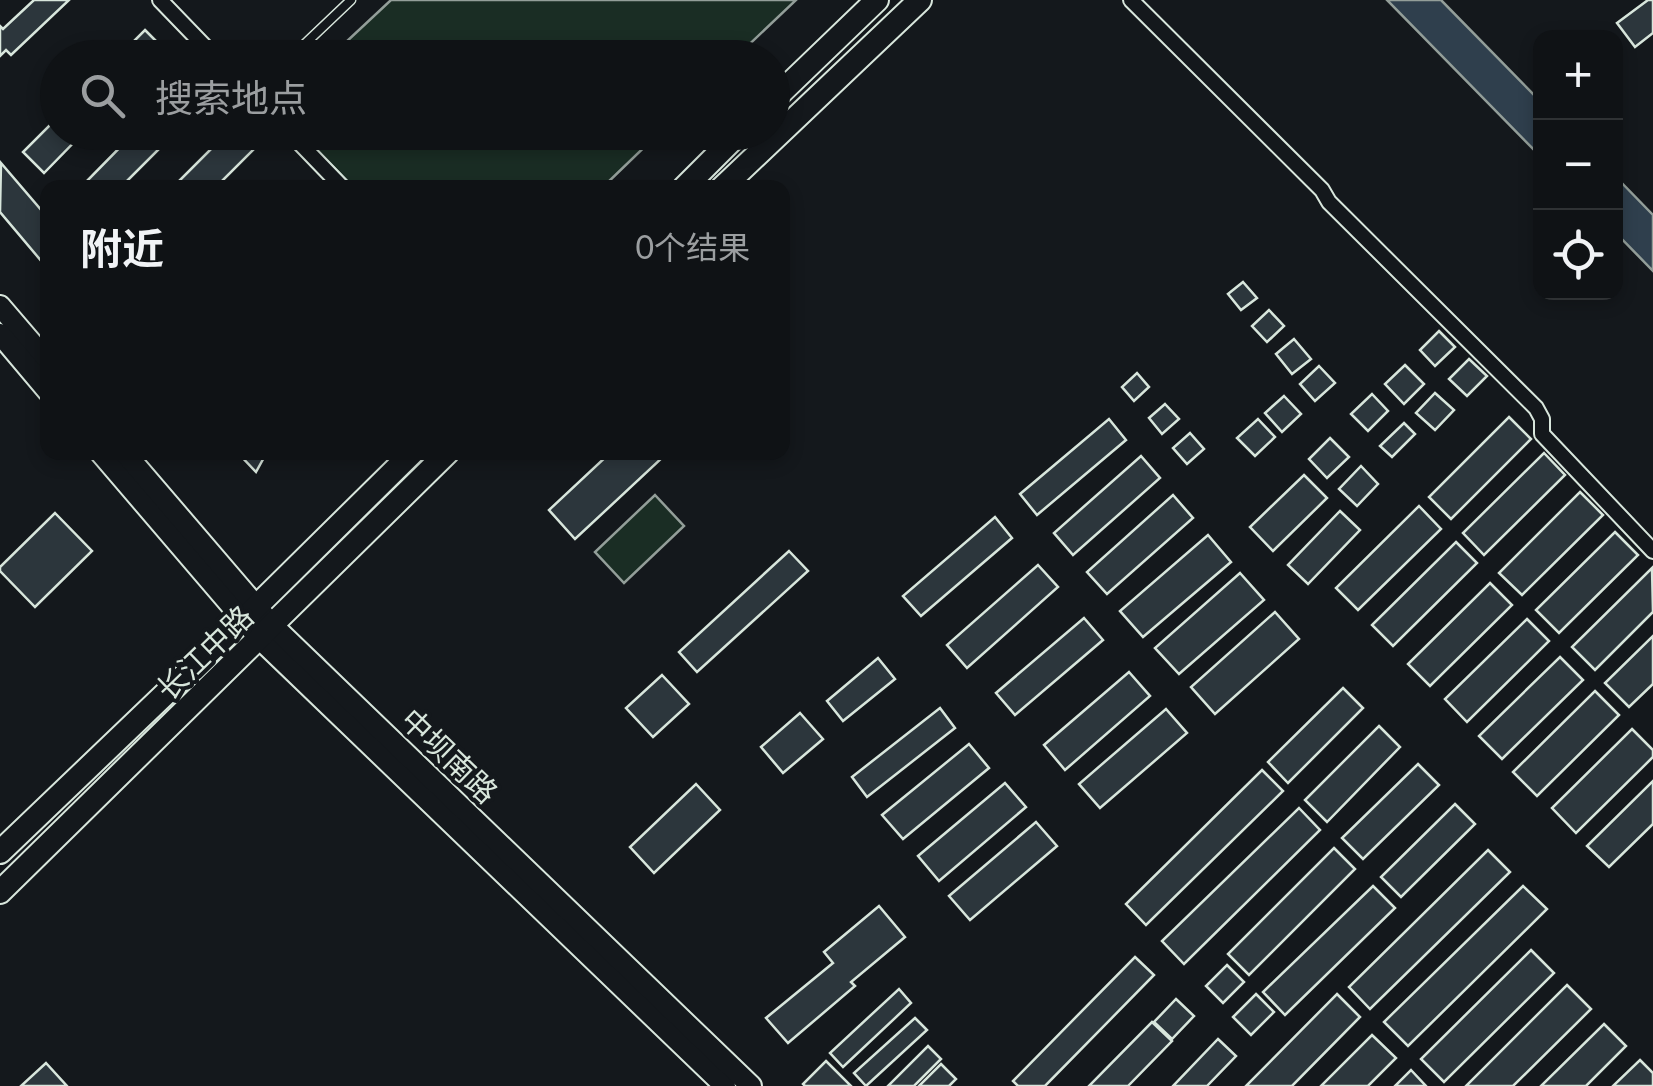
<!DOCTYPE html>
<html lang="zh">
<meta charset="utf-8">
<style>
body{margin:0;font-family:Lato,"Noto Sans SC",sans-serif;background:#1d2022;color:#f1f3f6}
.controls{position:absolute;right:30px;top:30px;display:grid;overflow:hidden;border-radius:20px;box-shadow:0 5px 15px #0003}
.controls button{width:90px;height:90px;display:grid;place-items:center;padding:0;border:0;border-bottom:2px solid #2f3234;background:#0f1215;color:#f1f3f6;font:50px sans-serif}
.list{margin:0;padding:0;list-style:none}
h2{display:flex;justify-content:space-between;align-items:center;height:130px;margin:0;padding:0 40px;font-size:42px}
h2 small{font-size:32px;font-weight:400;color:#9b9ea0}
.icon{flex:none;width:55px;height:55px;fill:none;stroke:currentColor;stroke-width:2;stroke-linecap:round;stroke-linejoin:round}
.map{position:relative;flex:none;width:1653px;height:1086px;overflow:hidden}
.search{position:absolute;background:#0f1215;box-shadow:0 5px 15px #0003;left:40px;top:40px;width:750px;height:110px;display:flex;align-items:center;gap:25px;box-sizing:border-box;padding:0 35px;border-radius:55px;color:#9b9ea0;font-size:38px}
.panel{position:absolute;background:#0f1215;box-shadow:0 5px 15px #0003;left:40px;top:180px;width:750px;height:280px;border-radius:20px}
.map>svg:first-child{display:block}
.green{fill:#1a2d24;stroke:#939e99;stroke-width:2.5}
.water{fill:#2f3f4d;stroke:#939e99;stroke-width:2.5}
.building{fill:#2c363c;stroke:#d8e6dc;stroke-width:2.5}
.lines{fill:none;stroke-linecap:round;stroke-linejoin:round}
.service-casing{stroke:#d8e6dc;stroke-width:11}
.minor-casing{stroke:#d8e6dc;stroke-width:18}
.secondary-casing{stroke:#d8e6dc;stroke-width:24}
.primary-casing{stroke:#d8e6dc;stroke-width:26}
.service{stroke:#14181c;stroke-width:8}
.minor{stroke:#14181c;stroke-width:14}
.secondary{stroke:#14181c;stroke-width:20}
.primary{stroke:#14181c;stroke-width:22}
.labels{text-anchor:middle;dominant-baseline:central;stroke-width:8;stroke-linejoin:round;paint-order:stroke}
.street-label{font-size:30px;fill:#d8e6dc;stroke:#14181c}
</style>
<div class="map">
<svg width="1653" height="1086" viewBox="0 0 1653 1086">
<rect width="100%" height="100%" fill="#14181c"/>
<g class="green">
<path d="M391,0h405l-60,57h-406z"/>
<path d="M300,133h359l-57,55 -249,-1z"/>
<path d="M655,495l29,31 -60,57 -29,-31z"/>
</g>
<g class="water">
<path d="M1387,0h54l99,101v55z"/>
<path d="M1616,177l37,38v56l-37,-38z"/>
</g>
<g class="building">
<path d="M34,0h35l-58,55 -5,-5 -6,6v-30l3,3z"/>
<path d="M1648,0h5v33l-18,14 -18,-24z"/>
<path d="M145,30l21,21 -7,7h-42z"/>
<path d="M58,117v15h26l-40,41 -21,-21z"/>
<path d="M135,132h41l-56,56h-40z"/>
<path d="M228,132h15l14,14 -42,42h-43z"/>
<path d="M1,163l47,55v51l-48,-57z"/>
<path d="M1243,282l14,16 -16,12 -13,-16z"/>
<path d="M1269,310l15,16 -17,16 -15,-16z"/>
<path d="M1439,331l16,16 -20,19 -15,-16z"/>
<path d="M1294,339l17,20 -19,15 -16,-20z"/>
<path d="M1469,359l18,17 -20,20 -18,-17z"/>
<path d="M1405,365l19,19 -20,20 -19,-20z"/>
<path d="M1319,366l16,17 -20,18 -15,-17z"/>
<path d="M1137,373l12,14 -15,14 -12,-14z"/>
<path d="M1435,393l19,17 -19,20 -19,-17z"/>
<path d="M1372,394l16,17 -20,20 -17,-17z"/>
<path d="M1284,396l17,18 -19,18 -17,-19z"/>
<path d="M1165,404l14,15 -17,15 -13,-16z"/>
<path d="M1509,417l22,22 -80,80 -22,-22z"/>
<path d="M1109,419l17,21 -89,75 -17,-21z"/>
<path d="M1258,419l17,18 -20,19 -18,-18z"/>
<path d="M1404,423l11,11 -23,23 -12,-11z"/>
<path d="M1190,433l14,16 -17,15 -14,-16z"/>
<path d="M1330,438l19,19 -22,21 -18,-19z"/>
<path d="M237,452h30l-11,20z"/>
<path d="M611,452h48l4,5 -88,82 -26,-29z"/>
<path d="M1544,453l21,22 -81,80 -21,-22z"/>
<path d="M1141,456l19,22 -87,77 -19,-22z"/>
<path d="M1361,466l17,18 -21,22 -18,-17z"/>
<path d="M1304,475l23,23 -54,53 -23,-24z"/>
<path d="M1580,492l23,23 -81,80 -23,-22z"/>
<path d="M1173,495l20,23 -86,76 -20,-22z"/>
<path d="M1419,506l22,23 -83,81 -22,-22z"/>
<path d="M1340,511l20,19 -52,54 -20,-19z"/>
<path d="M55,513l37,38 -57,56 -35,-36v-4z"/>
<path d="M995,517l17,21 -91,78 -18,-20z"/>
<path d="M1615,532l23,23 -79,78 -23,-23z"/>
<path d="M1208,535l23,27 -88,75 -23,-26z"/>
<path d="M1456,542l21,21 -84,83 -21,-21z"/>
<path d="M789,551l19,20 -111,101 -18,-20z"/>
<path d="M1038,565l20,22 -91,81 -20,-23z"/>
<path d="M1652,568l1,44 -58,58 -23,-23z"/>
<path d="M1240,573l24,27 -85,74 -24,-26z"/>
<path d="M1490,583l22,22 -82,81 -22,-22z"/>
<path d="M1275,612l24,27 -84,75 -24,-27z"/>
<path d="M1084,618l19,22 -88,75 -19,-22z"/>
<path d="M1527,619l22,22 -82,81 -22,-23z"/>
<path d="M1653,636v48l-24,23 -24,-24z"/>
<path d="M1560,657l23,23 -81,79 -23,-23z"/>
<path d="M878,658l17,21 -52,42 -16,-20z"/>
<path d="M1129,672l21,24 -85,74 -21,-25z"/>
<path d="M662,675l27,29 -36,33 -27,-29z"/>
<path d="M1343,688l20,20 -75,75 -20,-21z"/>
<path d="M1595,691l24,24 -82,81 -24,-24z"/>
<path d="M940,708l15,20 -88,69 -15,-20z"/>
<path d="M1166,709l21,24 -87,75 -21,-24z"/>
<path d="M800,713l23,26 -40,34 -22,-26z"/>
<path d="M1379,726l21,21 -73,75 -22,-22z"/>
<path d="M1632,729l21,21v7l-77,76 -24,-25z"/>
<path d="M969,744l20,24 -86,71 -21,-24z"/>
<path d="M1418,764l21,21 -76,74 -21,-21z"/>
<path d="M1262,770l21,21 -137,134 -20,-21z"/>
<path d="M1653,781v43l-44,43 -22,-21z"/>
<path d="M1005,783l21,24 -87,74 -21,-25z"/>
<path d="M696,784l24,26 -66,63 -24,-26z"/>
<path d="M1455,804l20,20 -74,73 -20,-20z"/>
<path d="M1299,808l21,22 -136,134 -22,-23z"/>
<path d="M1036,822l21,24 -87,74 -21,-24z"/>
<path d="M1334,848l21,21 -106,106 -21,-21z"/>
<path d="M1488,850l22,22 -140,137 -21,-22z"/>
<path d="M1373,886l22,22 -110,107 -22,-23z"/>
<path d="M1523,886l24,23 -139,137 -24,-24z"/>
<path d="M879,906l26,31 -54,45 4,4 -67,57 -22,-25 67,-55 -9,-11z"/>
<path d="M1531,950l23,23 -110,109 -23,-23z"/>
<path d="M1135,957l19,18 -109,111h-27l-5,-5z"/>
<path d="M1227,965l17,17 -21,21 -17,-17z"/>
<path d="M1567,985l24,24 -78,77h-47z"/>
<path d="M899,989l12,14 -68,64 -13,-14z"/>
<path d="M1256,994l18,18 -23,23 -18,-18z"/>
<path d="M1337,994l23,23 -68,69h-46z"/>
<path d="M1176,999l18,17 -22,23 -18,-17z"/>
<path d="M915,1018l12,12 -61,56 -12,-13z"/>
<path d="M1152,1022l20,19 -44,45h-39z"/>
<path d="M1604,1024l22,22 -40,40h-45z"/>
<path d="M1372,1035l24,23 -28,28h-47z"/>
<path d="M1218,1039l18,17 -29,30h-34z"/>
<path d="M928,1046l13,13 -27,27h-26z"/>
<path d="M1640,1060l13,13v13h-40z"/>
<path d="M826,1061l25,25h-46l-2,-2z"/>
<path d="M46,1063l21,23h-46z"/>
<path d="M941,1064l15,15 -7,7h-30z"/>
<path d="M1411,1070l15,16h-31z"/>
</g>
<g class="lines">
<defs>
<path id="service" d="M290,58l61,-58"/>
<g id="minor">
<path d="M160,0l56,58"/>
<path d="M1131,0l191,190 7,12 207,206 6,11v15l111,117"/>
<path d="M289,132l54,56"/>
</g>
<g id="secondary">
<path d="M0,306l48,56"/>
<path d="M0,334l48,57"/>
<path d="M100,452l160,187 465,447"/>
<path d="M124,452l149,174 478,460"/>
</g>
<g id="primary">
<path d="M772,101l105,-101"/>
<path d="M684,188l56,-56"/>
<path d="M722,188l198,-188"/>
<path d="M0,852l255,-244 158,-156"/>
<path d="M0,892l448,-440"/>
</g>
</defs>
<use href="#service" class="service-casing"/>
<use href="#minor" class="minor-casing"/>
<use href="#secondary" class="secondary-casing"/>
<use href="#primary" class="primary-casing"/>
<use href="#service" class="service"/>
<use href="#minor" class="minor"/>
<use href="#secondary" class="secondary"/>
<use href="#primary" class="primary"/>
</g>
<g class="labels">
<g class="street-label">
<text transform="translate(204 652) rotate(-44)">长江中路</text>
<text transform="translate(450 755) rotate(44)">中坝南路</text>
</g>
</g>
</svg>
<div class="controls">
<button>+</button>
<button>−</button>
<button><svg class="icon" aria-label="locate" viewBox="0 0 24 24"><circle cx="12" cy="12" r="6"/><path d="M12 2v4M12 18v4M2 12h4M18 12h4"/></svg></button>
</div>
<div class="search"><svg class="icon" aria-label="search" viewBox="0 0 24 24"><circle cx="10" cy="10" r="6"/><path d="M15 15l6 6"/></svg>搜索地点</div>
<section class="panel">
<h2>附近<small>0个结果</small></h2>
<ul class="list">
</ul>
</section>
</div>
